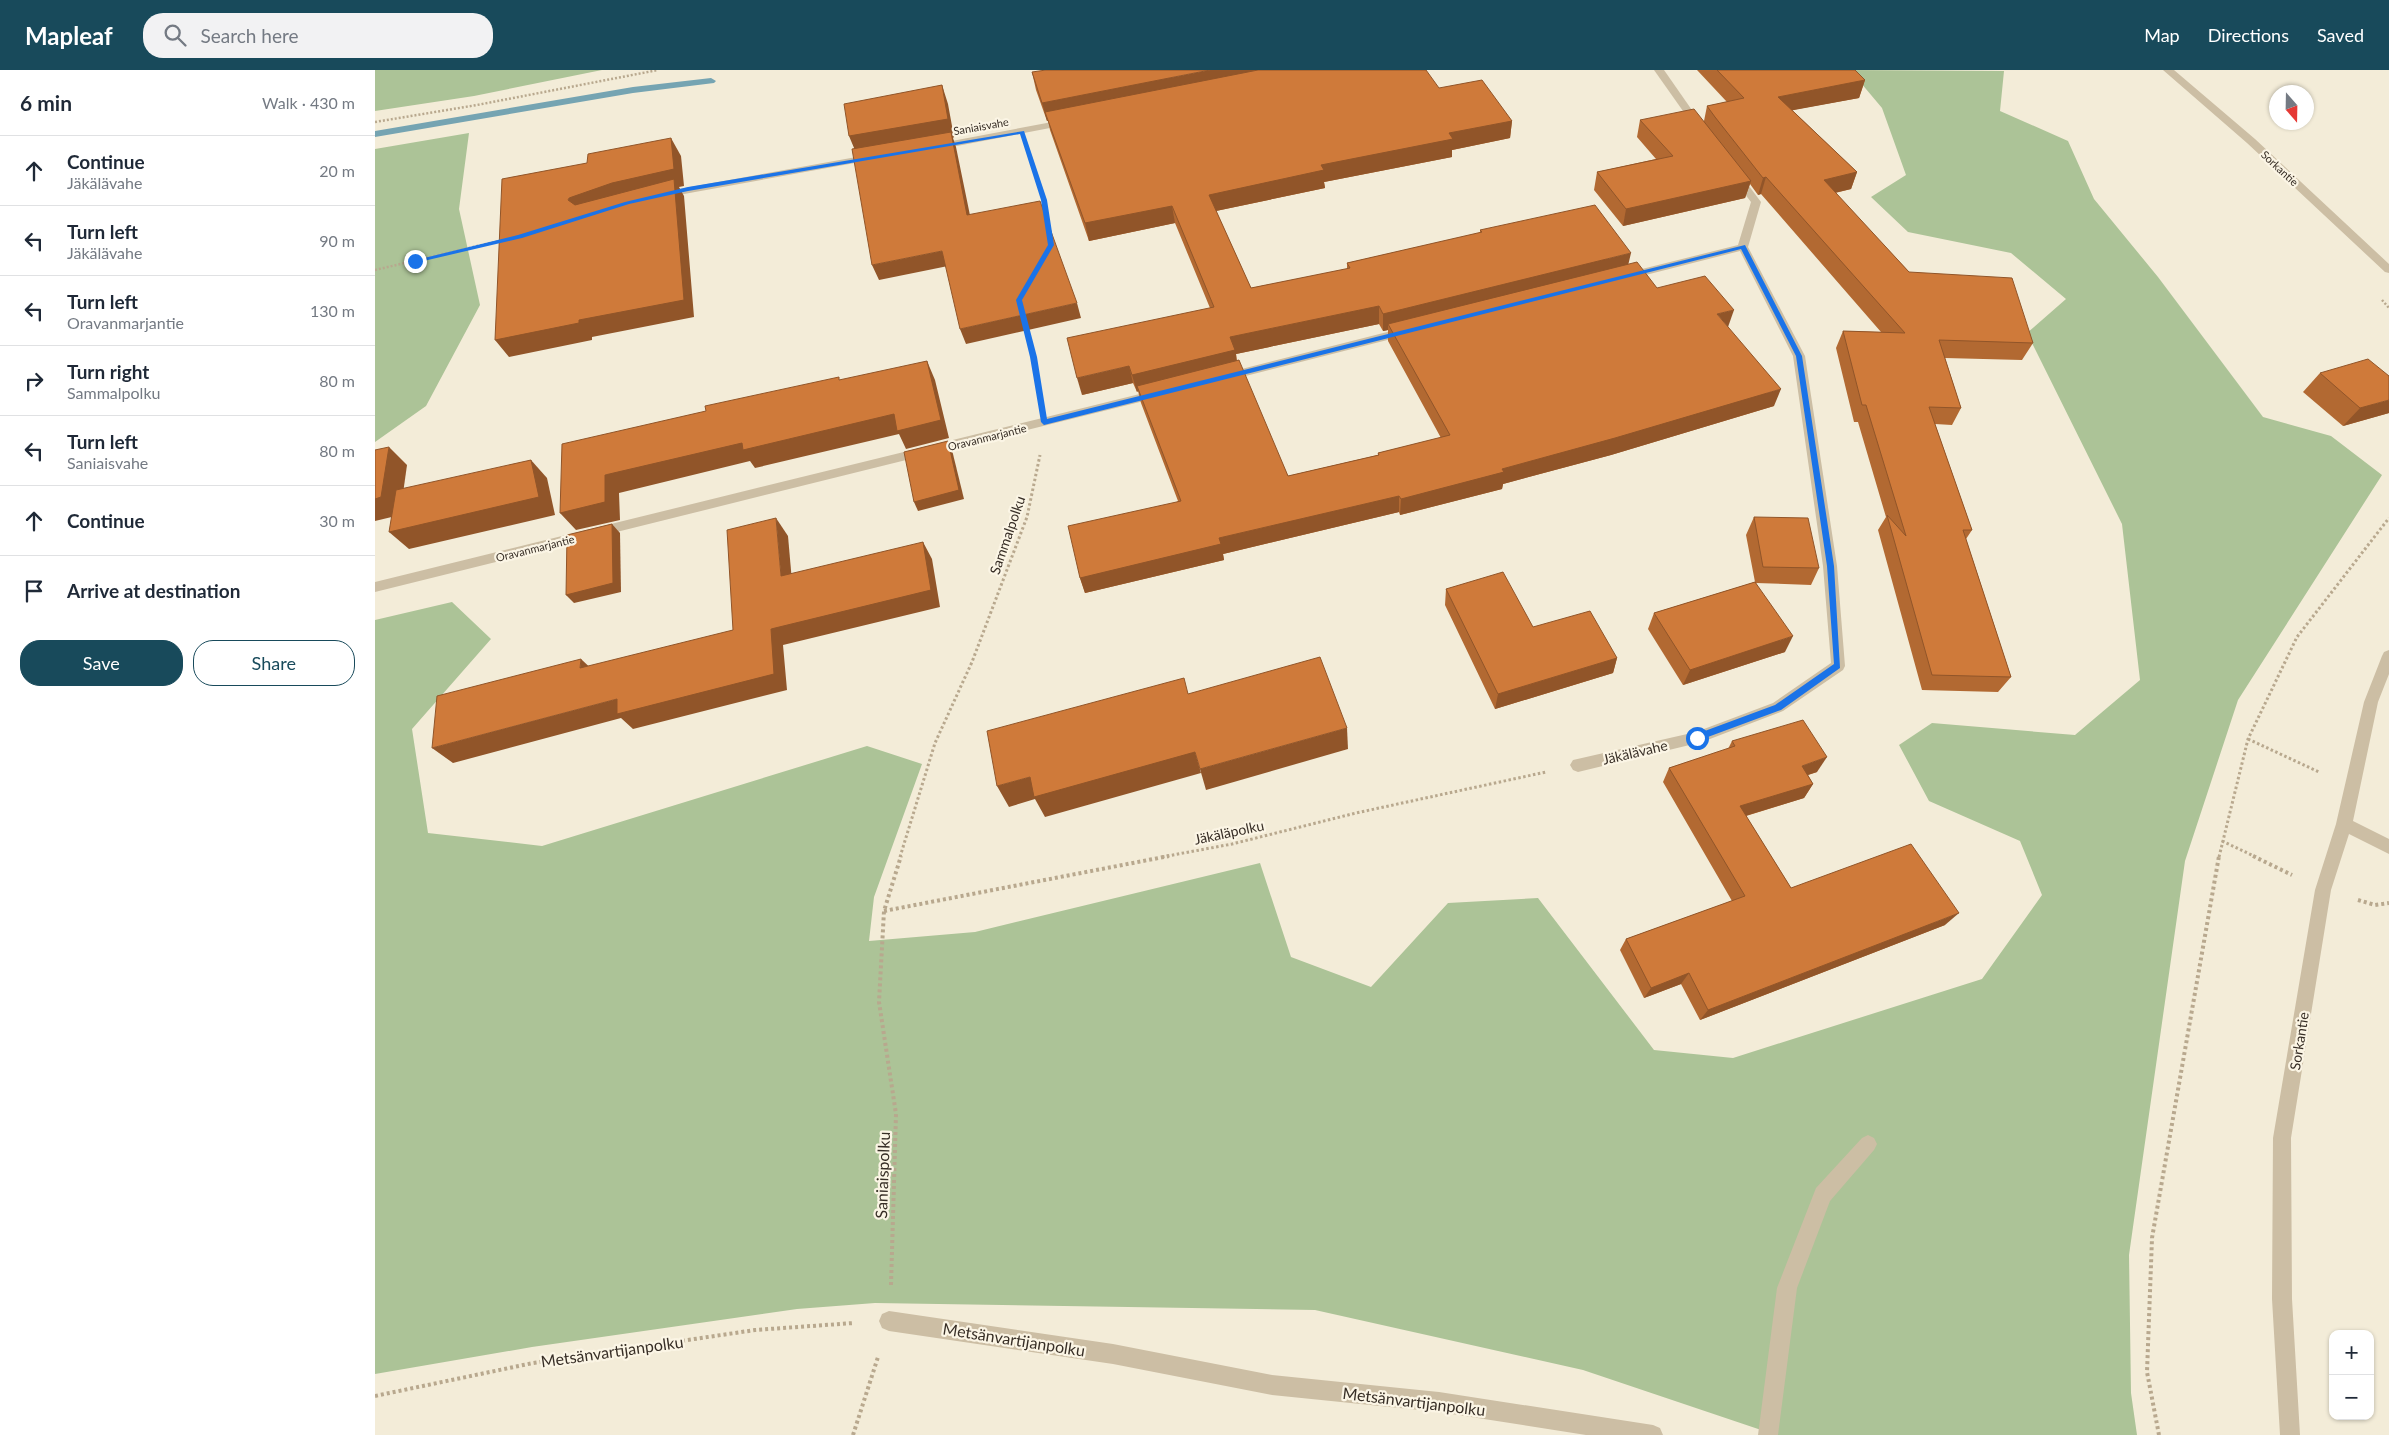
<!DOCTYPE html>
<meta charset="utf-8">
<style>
body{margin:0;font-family:Lato,sans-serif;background:#f2f2f3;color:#1f2937}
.controls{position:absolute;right:15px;bottom:15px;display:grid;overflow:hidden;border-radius:10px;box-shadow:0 1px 4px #0004}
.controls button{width:45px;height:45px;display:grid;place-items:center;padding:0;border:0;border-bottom:1px solid #e0e1e3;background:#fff;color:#1f2937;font:25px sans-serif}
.compass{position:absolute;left:1894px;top:15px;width:45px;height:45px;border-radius:50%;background:#fff;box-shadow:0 1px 4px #0004;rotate:160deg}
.stop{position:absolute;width:15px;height:15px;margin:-11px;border:4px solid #1a73e8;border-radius:50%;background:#fff}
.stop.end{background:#1a73e8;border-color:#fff;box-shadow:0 1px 5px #0008}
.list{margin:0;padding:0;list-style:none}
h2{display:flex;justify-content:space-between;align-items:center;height:65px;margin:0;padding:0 20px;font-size:21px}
h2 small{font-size:16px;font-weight:400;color:#747a83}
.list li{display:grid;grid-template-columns:32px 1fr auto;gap:15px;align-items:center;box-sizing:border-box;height:70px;padding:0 20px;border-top:1px solid #e0e1e3}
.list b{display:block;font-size:19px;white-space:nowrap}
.list p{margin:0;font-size:16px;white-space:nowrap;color:#747a83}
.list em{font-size:16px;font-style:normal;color:#747a83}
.actions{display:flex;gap:10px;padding:15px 20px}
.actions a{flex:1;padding:11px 0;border:1px solid #184a5b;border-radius:20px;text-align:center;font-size:18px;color:#184a5b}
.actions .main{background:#184a5b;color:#fff}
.icon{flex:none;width:28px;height:28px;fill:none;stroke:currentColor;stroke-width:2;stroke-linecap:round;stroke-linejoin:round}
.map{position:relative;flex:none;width:2014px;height:1365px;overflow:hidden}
header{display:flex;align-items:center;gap:30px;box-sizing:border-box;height:70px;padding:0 25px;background:#184a5b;color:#fff}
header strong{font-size:24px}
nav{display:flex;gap:28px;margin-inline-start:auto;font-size:18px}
.search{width:350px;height:45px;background:#f2f2f3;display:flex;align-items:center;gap:12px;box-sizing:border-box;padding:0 18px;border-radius:20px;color:#747a83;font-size:19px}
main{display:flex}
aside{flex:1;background:#fff}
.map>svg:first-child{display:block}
.green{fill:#acc397}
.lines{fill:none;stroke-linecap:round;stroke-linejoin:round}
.stream{fill:#75a4b2;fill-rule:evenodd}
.path-far2{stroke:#b8a88e;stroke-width:2.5;stroke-dasharray:2 2;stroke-linecap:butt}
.path-far1{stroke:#b8a88e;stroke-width:3;stroke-dasharray:2.5 2.5;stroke-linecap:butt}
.path{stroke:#b8a88e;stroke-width:4;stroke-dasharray:3 3;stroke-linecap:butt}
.minor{fill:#ccbea4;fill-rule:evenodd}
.wall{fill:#b26932;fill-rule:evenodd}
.shaded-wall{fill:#915529}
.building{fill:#cf7a3a;stroke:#915529}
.route{fill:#1a73e8}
.labels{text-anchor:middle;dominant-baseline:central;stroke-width:4.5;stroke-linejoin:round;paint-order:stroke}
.far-street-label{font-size:11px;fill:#372e26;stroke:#fbf5e5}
.street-label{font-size:14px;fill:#372e26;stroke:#fbf5e5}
.near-street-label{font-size:16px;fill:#372e26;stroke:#fbf5e5}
</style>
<header>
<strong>Mapleaf</strong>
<div class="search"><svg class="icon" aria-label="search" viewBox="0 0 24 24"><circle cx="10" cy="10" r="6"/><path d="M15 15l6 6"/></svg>Search here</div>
<nav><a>Map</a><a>Directions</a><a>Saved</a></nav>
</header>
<main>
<aside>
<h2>6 min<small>Walk · 430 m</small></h2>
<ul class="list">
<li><svg class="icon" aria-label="ahead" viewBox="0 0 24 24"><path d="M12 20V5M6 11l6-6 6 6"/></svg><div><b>Continue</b><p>Jäkälävahe</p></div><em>20 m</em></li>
<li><svg class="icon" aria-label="left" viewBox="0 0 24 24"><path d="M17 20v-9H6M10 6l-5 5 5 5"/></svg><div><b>Turn left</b><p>Jäkälävahe</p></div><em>90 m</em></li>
<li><svg class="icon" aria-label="left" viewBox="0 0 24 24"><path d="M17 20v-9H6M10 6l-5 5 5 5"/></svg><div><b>Turn left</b><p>Oravanmarjantie</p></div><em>130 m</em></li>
<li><svg class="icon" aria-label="right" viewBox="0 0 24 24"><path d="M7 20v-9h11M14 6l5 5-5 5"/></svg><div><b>Turn right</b><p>Sammalpolku</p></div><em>80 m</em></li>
<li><svg class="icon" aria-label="left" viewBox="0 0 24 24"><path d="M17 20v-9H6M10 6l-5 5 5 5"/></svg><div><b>Turn left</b><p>Saniaisvahe</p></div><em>80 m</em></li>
<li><svg class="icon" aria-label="ahead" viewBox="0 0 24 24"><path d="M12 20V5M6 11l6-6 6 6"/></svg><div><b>Continue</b></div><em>30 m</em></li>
<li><svg class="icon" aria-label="arrive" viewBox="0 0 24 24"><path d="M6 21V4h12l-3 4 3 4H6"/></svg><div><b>Arrive at destination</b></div></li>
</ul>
<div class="actions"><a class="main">Save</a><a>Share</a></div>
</aside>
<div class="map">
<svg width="2014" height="1365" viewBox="0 0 2014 1365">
<rect width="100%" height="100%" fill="#f3ecd8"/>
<g class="green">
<path d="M0,0h227l-128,26 -99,15z"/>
<path d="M1475,0l154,1 -4,40 68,30 26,58 64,78 105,140 68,19 51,39 -144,225 -53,161 -56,394 2,138 6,42h-361l-193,-65 -268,-60 -440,-7 -78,6 -265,38 -157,27v-754l77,-18 39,37 -79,90 16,104 114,13 325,-100 55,18 -48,133 -5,44 106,-9 285,-69 31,94 80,30 77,-84 90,-5 116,152 79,8 249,-79 60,-84 -22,-54 -91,-40 -30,-56 33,-22 143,12 65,-55 -18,-156 -95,-191 39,-34 -55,-46 -103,-21 -37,-35 35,-22 -24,-67z"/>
<path d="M94,63l-10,76 21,96 -54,101 -51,36v-293z"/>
</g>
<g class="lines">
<path class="stream" d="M336,8l5,3 -2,2 -81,10 -258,44v-6l258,-44z"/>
<g class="path-far2">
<path d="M0,52l102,-17 181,-35"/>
<path d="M656,91l13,39 4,25"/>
<path d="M0,200l128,-30"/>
<path d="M2007,230l7,8"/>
<path d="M651,257l13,62"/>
</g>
<g class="path-far1">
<path d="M1873,669l71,33"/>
<path d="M1847,771l34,16"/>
<path d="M525,787l35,-114 37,-81 55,-145 13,-62"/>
<path d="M787,787l70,-13 124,-31 190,-41"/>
<path d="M1844,787l29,-118 49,-102 92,-119"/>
</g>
<g class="path">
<path d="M1878,786l39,19"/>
<path d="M1983,830l17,5 14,-2"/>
<path d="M509,841l285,-55"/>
<path d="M516,1215l5,-171 -17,-112 5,-91 17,-55"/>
<path d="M0,1326l158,-33 222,-33 99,-7"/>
<path d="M478,1365l25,-78"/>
<path d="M1784,1365l-12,-63 5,-134 67,-382"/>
</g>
<g class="minor">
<path d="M1279,0h10l39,56 -2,2h-6z"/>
<path d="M1788,0h11l81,69 134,125v9l-4,-1 -138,-129z"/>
<path d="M693,49l5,3 -2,2 -135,26 -5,-3 5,-3z"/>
<path d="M498,84l4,1v4l-215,39 -5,-3 5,-3z"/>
<path d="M1361,103l4,1 21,28 -13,45 57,109 32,210 8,100 -2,4 -60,41 -81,31 -124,30 -5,-2 -3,-5 3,-5 123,-28 77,-29 58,-40 -8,-97 -30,-210 -53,-105 -114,29 -6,-4 2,-2 116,-29 13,-43 -20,-26z"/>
<path d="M1032,257l4,1 2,3 -2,3 -185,47 -6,-4 6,-4z"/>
<path d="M785,319l4,1 2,3 -2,3 -789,196v-10z"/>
<path d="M2014,580v24l-11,28 -25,119 36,18v15l-40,-20 -18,56 -40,248 1,161 8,136h-20l-8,-136 1,-161 42,-248 21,-66 28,-122 18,-46 2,-4z"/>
<path d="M1493,1065l6,3 3,6 -3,6 -44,51 -33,87 -19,147h-20l19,-147 39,-100 46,-50z"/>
<path d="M514,1241l224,33 159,31 167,17 214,33 7,3 3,7h-77l-147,-23 -167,-17 -159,-31 -224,-33 -7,-3 -3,-7 3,-7z"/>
</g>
</g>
<g class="wall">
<path d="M1322,0h158l10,10 -6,18 -67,12 65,62 -6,17 -16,4 74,79 124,71 -11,17 -77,-2 16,50 -9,17 -17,-1 37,106 -6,9 45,138 -13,15 -76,-2 -44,-160 8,-13 -28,-95h-4l-18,-74 7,-17 38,1 -120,-138 -3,1 -8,-11 -5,14 -122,28 -29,-36 3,-18 59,-13 -19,-22 3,-17 64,1 3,-15 20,-4z"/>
<path d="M657,2l407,16 73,33 -2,17 -58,12v7l-128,25 1,6 -109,23 35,77 96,-19v-6l133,-30v-3l148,34 29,24 71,39 46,79 -163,49 -108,29 -1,5 -102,26 -1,-3 -176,42 1,6 -139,33 -5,-15 98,-77 -37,-98 -3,-12 -1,1 -4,-9 -51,12 128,-87 -35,-85 -86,18 -39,-111 -2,-9h-1l-11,-31zM1004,254l4,7 5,-1v11l53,97 -63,15v2l-90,21 -51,-115 -1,-7z"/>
<path d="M1945,303l69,40 -46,13 -40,-34z"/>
<path d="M1379,447l65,51 -8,17 -55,-2 29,69 -102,33 -35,-56 6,-16 101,-31 -9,-47z"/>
<path d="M1071,519l87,38 84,31 -4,15 -118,36 -50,-104z"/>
<path d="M1357,671l85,31 -9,3 5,9 -9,14 -58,18 45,72 154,37 -245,95 -19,-36 -37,14 -24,-48 6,-11 106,-38 -69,-119 6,-14 59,-19z"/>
</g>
<g class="shaded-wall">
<path d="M835,0h89l-254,42 3,9h-1l-5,-18z"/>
<path d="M1490,10l-6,18 -86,16 5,-17z"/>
<path d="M567,15l6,19 6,33 -1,1 3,9 17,83 -116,-75 -8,-19z"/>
<path d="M1137,51l-2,17 -58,12v7l-128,25 1,6 -114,24 -2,-17 112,-30 128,-32z"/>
<path d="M296,68l10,18 3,30 -5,1 5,9 10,121 -102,20v3l-83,17 -14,-17 74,-142z"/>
<path d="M1482,102l-6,17 -34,8 7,-17z"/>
<path d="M1391,107l-5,17 -3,1 5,-17z"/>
<path d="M1376,111l-6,17 -122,28 3,-17z"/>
<path d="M797,136l3,17 -86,18 -4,-18z"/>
<path d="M567,181l6,15 -69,14 -7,-15z"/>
<path d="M1256,183l-4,17 -239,54v6l-5,1v-17z"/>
<path d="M702,233l4,15 -115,26 -6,-15z"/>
<path d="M1004,236v18l-143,30 1,13 -100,19 1,5 -1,1 -5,-17 98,-38z"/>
<path d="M1359,240l-6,17 -11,-13z"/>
<path d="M552,291l8,19 14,58 -43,11 -7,-15 -144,34 -5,-7 -131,32 1,27 -44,10 -16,-17 45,-38z"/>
<path d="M754,296l4,17 -51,12 -5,-17z"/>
<path d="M1406,319l-7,17 -163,49 -108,29 -1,5 -102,26 1,-16 101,-30z"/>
<path d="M2014,330v13l-46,13 17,-18z"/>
<path d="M573,371l4,9 12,49 -46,12 -4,-9z"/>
<path d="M14,377l18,18 -7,50 -25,6v-22z"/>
<path d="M156,390l16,18 8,37 -146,34 -20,-17z"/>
<path d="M1024,426v16l-176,42 1,6 -139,33 -5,-15 139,-40z"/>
<path d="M401,448l12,18 5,57 -12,-17z"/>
<path d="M237,454l8,9 1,59 -47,11 -8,-8z"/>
<path d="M548,472l9,17 8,48 -157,38 4,45 -154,39 -12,-11 -168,45 -21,-15 185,-49 154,-70z"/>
<path d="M1418,566l-8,16 -102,33 7,-15z"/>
<path d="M1242,588l-4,15 -118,36 3,-15z"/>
<path d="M206,589l17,16 -18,-7z"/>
<path d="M972,658l1,21 -142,41 -6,-21z"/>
<path d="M820,682l6,21 -156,44 -10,-18 -26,8 -12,-21 33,-9z"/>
<path d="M1452,687l-10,15 -25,8 10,-14z"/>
<path d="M1438,714l-9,14 -72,22 8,-14z"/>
<path d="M1584,843l-14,12 -245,95 8,-10z"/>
<path d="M1314,903l-8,11 -37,14 7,-10z"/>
</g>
<g class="building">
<path d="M671,0h164l-168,33 -10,-31z"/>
<path d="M883,0h168l13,18 43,-8 30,41 -63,12 4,6 -132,26 3,5 -115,25 42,93 99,-20 -3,-5 135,-31 -2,-2 115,-25 36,48 -248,61 -4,-8 -149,31 5,13 -103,25 -3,-9 -52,12 -10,-40 147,-31 -42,-101 -87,17 -40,-111z"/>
<path d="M1342,0h138l10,10 -87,17 79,75 -33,8 85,92 103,6 21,65 -94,-3 22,68 -32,-1 43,123h-9l48,147 -79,-2 -45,-160 19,21 -40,-131h-4l-19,-74 62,2 -139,-156 -3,1 -48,-61 -8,-11 37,-8z"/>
<path d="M567,15l6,34 -99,17 -5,-32z"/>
<path d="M1319,39l57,72 -125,28 -29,-37 76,-16 -33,-36z"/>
<path d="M576,62l16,83 73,-14 37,102 -117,26 -18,-78 -70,14 -20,-116z"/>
<path d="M296,68l3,31 -62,14 -43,15 -1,2 7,5 99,-26 10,121 -105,20v3l-84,17 7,-161 85,-16 1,-9z"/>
<path d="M1262,192l20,26 48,-12 29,34 -17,4 64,75 -166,49 -113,31 2,3 -103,27 -2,-3 -180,42 2,6 -141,34 -12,-52 113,-25 -44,-115 102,-26 49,116 91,-21 -1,-2 72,-18 -62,-111z"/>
<path d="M1993,289l21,17v24l-29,8 -40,-35z"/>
<path d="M552,291l14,59 -44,11 -3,-17 -151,36 -1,-7 -137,32v27l-45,11 2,-69 144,-33 -1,-5 134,-29v3z"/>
<path d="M573,371l11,49 -45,12 -10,-50z"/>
<path d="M14,377l-8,50 -6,2v-49z"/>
<path d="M156,390l8,37 -150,35 7,-42z"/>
<path d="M1379,447l54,1 11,50 -56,-1z"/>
<path d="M401,448l5,58 142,-34 8,48 -160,39 3,45 -157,40v-15l-185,49 5,-52 144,-37 -1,9 153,-38 -6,-100z"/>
<path d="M237,454l1,59 -47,12 1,-60z"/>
<path d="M1128,502l30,55 57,-16 27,47 -119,36 -52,-105z"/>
<path d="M1380,512l38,54 -103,34 -36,-57z"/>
<path d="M945,587l27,71 -147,41 -5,-17 -161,45 -4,-20 -33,9 -10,-55 197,-53 4,16z"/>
<path d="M1428,650l24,37 -25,9 11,18 -73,22 51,82 120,-44 48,69 -251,97 -19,-37 -38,15 -25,-49 119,-43 -76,-128 66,-22 -3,-5z"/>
</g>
<path class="route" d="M649,61l23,69 7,45 -32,55 15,57 10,62 698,-174 57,111 32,210 6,102 -59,42 -84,31 -4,-3 1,-3 81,-30 59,-41 -7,-98 -31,-210 -55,-107 -697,176 -3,-3 -11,-65 -14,-57 32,-55 -7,-45 -21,-66 -332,57 -59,13 -107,34 -107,25 -3,-2 106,-26 107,-33 63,-15z"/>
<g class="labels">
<g class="far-street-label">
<text transform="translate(606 56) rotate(-10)">Saniaisvahe</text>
<text transform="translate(1905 98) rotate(43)">Sorkantie</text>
<text transform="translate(612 367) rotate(-14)">Oravanmarjantie</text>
<text transform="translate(160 478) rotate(-14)">Oravanmarjantie</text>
</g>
<g class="street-label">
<text transform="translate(632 465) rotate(-71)">Sammalpolku</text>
<text transform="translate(1260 682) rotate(-13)">Jäkälävahe</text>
<text transform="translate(854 762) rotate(-12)">Jäkäläpolku</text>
<text transform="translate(1924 971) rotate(-81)">Sorkantie</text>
</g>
<g class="near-street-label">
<text transform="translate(507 1105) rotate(-88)">Saniaispolku</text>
<text transform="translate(639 1269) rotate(9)">Metsänvartijanpolku</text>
<text transform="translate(237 1281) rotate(-8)">Metsänvartijanpolku</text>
<text transform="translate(1039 1331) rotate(7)">Metsänvartijanpolku</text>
</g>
</g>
</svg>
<div class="controls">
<button>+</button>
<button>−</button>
</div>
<svg class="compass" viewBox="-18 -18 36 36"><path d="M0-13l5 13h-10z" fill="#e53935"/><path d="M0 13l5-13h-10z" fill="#747a83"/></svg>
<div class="stop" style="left:1322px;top:668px"></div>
<div class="stop end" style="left:40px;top:191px"></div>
</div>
</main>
